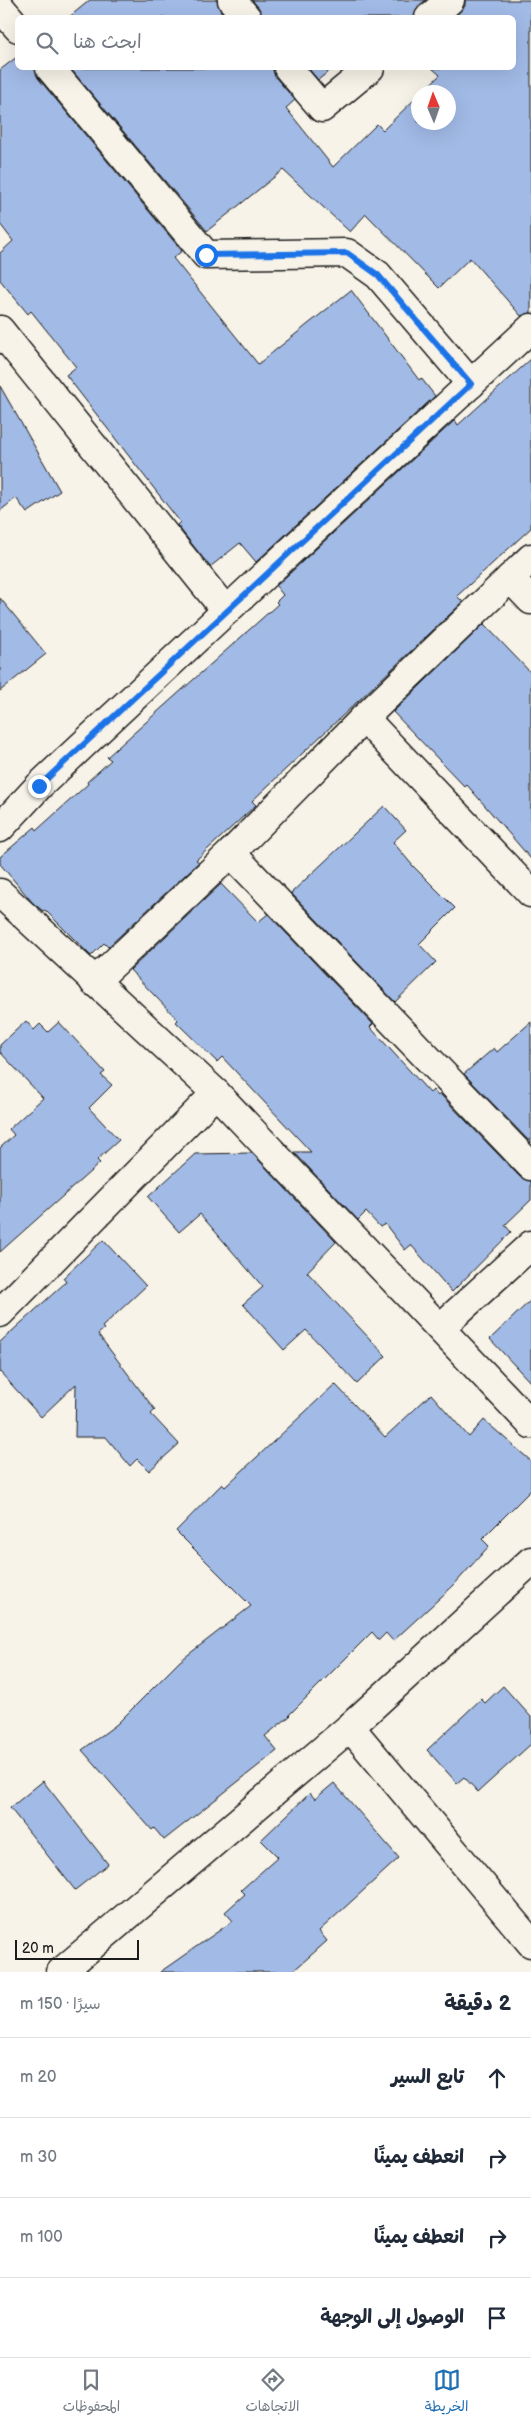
<!DOCTYPE html>
<html lang="ar">
<meta charset="utf-8">
<style>
body{margin:0;font-family:"Balsamiq Sans","Playpen Sans Arabic",sans-serif;background:#f6f6f7;color:#1f2937;direction:rtl}
.compass{position:absolute;left:411px;top:85px;width:45px;height:45px;border-radius:50%;background:#fff;box-shadow:0 5px 20px #0002;rotate:358deg}
.scale{position:absolute;left:15px;bottom:12px;width:124px;box-sizing:border-box;padding-left:5px;border:2px solid #1c1c1c;border-top:0;font-size:14px;line-height:18px;white-space:nowrap;color:#1c1c1c;-webkit-text-stroke:4px #f7f3e8;paint-order:stroke}
.stop{position:absolute;width:15px;height:15px;margin:-11px;border:4px solid #1a73e8;border-radius:50%;background:#fff}
.stop.end{background:#1a73e8;border-color:#fff;box-shadow:0 1px 5px #0008}
.list{margin:0;padding:0;list-style:none}
h2{display:flex;justify-content:space-between;align-items:center;height:65px;margin:0;padding:0 20px;font-size:21px}
h2 small{font-size:16px;font-weight:400;color:#747a83}
.list li{display:grid;grid-template-columns:32px 1fr auto;gap:15px;align-items:center;box-sizing:border-box;height:80px;padding:0 20px;border-top:1px solid #e0e1e3}
.list b{display:block;font-size:19px;white-space:nowrap}
.list em{font-size:16px;font-style:normal;color:#747a83}
.icon{flex:none;width:28px;height:28px;fill:none;stroke:currentColor;stroke-width:2;stroke-linecap:round;stroke-linejoin:round}
.map{position:relative;flex:none;width:531px;height:1972px;overflow:hidden;direction:ltr}
.search{position:absolute;background:#fff;box-shadow:0 5px 20px #0002;left:15px;right:15px;top:15px;height:55px;display:flex;align-items:center;gap:12px;box-sizing:border-box;padding:0 18px;border-radius:8px;color:#747a83;font-size:19px}
.sheet{height:385px;background:#fff}
nav{display:flex;justify-content:space-around;align-items:center;box-sizing:border-box;height:70px;border-top:1px solid #e0e1e3;background:#fff;font-size:14px;color:#747a83}
nav a{display:grid;justify-items:center;gap:2px}
nav .on{color:#1f6fb2}
.map>svg:first-child{display:block}
.building{fill:#a1bae6;stroke:#1c1c1c}
.lines{fill:none;stroke-linecap:round;stroke-linejoin:round}
.minor-casing{stroke:#1c1c1c;stroke-width:31}
.minor{stroke:#f7f3e8;stroke-width:28}
.route{stroke:#1a73e8;stroke-width:6}
</style>
<div class="map">
<svg width="531" height="1972" viewBox="0 0 531 1972">
<rect width="100%" height="100%" fill="#f7f3e8"/>
<filter id="ink" filterUnits="userSpaceOnUse"><feTurbulence type="fractalNoise" baseFrequency=".02" numOctaves="2"/><feDisplacementMap in="SourceGraphic" scale="10" xChannelSelector="R" yChannelSelector="G"/><feConvolveMatrix kernelMatrix="1 2 1 2 8 2 1 2 1" color-interpolation-filters="sRGB"/></filter>
<g filter="url(#ink)">
<g class="building">
<path d="M90,0h127l3,10 6,8h-158z"/>
<path d="M252,0h174l-8,6 -4,12h-152l-3,-10z"/>
<path d="M465,0h66v313l-10,3 -51,-58 -31,30 -73,-74 -16,18 -67,-62 -76,61 -137,-163h203l3,10 19,22 -9,8 47,59 44,-43 6,6 35,-34v26h30v-30h-26l18,-17 -8,-7h82v-50h-60l11,-12z"/>
<path d="M18,56v12h17l3,10 144,173 -9,7 85,106 93,-74 68,90 2,-2 14,18 -179,166 -16,-19 -30,24 -33,-42 3,-3 -114,-147 10,-8 -45,-56 -3,3 -28,-34v-27l13,-12 -13,-17v-154z"/>
<path d="M308,68h25l-15,12z"/>
<path d="M531,359v169l-74,68 6,6 -211,199 4,4 -60,55 3,2 -91,85 -4,-4 -13,13 -46,-46 -2,1 -10,-8 -33,-39v-7l35,-30 2,3 51,-46 -1,-2 24,-22 -4,-3 171,-153 -2,-2 7,-7 -7,-9 179,-166 3,5z"/>
<path d="M0,386l60,105 -33,22 -11,-15 -16,13z"/>
<path d="M0,598l46,56 -46,37z"/>
<path d="M484,624l47,49v186l-64,-74 -2,2 -72,-75z"/>
<path d="M384,806l22,24 -13,12 20,24 42,42 -36,36 17,18 -41,40 -104,-109z"/>
<path d="M221,884l37,38 10,-8 105,110 -3,3 60,66 3,-3 5,6 2,-2 80,83 11,4v19l-26,25 6,7 -59,60 -41,-47 -6,5 -20,-26 -5,3 -14,-15 -8,8 -64,-68h17l-89,-95 -5,5 -41,-40 2,-2 -48,-50z"/>
<path d="M26,1021l8,9 6,-6 8,8 11,-10 46,50 -4,3 11,10 -23,23 30,32 -22,20 3,3 -100,89v-104l14,-13 -5,-6 34,-31 -43,-46v-7z"/>
<path d="M531,1022v121l-67,-69 30,-26 3,4z"/>
<path d="M252,1153l84,89 -29,30 79,84 -29,28 -51,-54 -22,20 -41,-46 20,-17 -63,-73 -21,18 -31,-35 47,-43z"/>
<path d="M103,1240l43,46 -44,41 2,2 -6,5 57,76 -4,4 28,30 -30,27 -12,-12 -7,7 -24,-29h-31l1,-53 -35,33 -41,-45v-30l66,-60 -3,-4z"/>
<path d="M531,1300v83l-41,-44z"/>
<path d="M335,1384l50,53 46,-43 38,43 15,-17 47,41v29l-49,49 7,7 -36,40 -60,55 -7,-8 -7,7 -7,-8 -83,83 1,1 -25,20 12,15 -113,89 -10,-12 -2,2 -70,-80 35,-26 63,-63 71,-55 -75,-75 46,-47 3,3z"/>
<path d="M503,1686l28,31v27l-53,48 -14,-15 -7,6 -30,-33 54,-51 4,4z"/>
<path d="M43,1781l65,83 -33,26 -65,-82z"/>
<path d="M334,1783l65,75 -80,73 8,10 -35,31h-132l73,-51 -8,-9 20,-18 -4,-4 37,-33 -17,-17 49,-47 5,6z"/>
</g>
<g class="lines">
<defs>
<g id="minor">
<path d="M232,0l15,18"/>
<path d="M0,7l18,21"/>
<path d="M429,18l21,-18"/>
<path d="M50,68l156,187 141,-2 31,22 93,109"/>
<path d="M288,68l34,40 48,-40"/>
<path d="M0,330l226,281 -187,175 -39,42"/>
<path d="M510,578l21,22"/>
<path d="M226,611l305,-283"/>
<path d="M364,718l167,175"/>
<path d="M231,853l300,313"/>
<path d="M0,893l216,200 315,331"/>
<path d="M94,982l137,-129 133,-135 167,-160"/>
<path d="M0,1313l216,-220"/>
<path d="M441,1327l90,-82"/>
<path d="M350,1727l181,216"/>
<path d="M61,1972l289,-245 181,-166"/>
</g>
</defs>
<use href="#minor" class="minor-casing"/>
<use href="#minor" class="minor"/>
</g>
</g>
<g class="lines" filter="url(#ink)">
<path class="route" d="M39,786l432,-402 -93,-109 -31,-22 -141,2"/>
</g>
</svg>
<svg class="compass" viewBox="-18 -18 36 36"><path d="M0-13l5 13h-10z" fill="#e53935"/><path d="M0 13l5-13h-10z" fill="#747a83"/></svg>
<div class="scale">20 m</div>
<div class="stop" style="left:206px;top:255px"></div>
<div class="stop end" style="left:39px;top:786px"></div>
<div class="search"><svg class="icon" aria-label="search" viewBox="0 0 24 24"><circle cx="10" cy="10" r="6"/><path d="M15 15l6 6"/></svg>ابحث هنا</div>
</div>
<section class="sheet">
<h2>2 دقيقة<small>سيرًا · 150 m</small></h2>
<ul class="list">
<li><svg class="icon" aria-label="ahead" viewBox="0 0 24 24"><path d="M12 20V5M6 11l6-6 6 6"/></svg><div><b>تابع السير</b></div><em>20 m</em></li>
<li><svg class="icon" aria-label="right" viewBox="0 0 24 24"><path d="M7 20v-9h11M14 6l5 5-5 5"/></svg><div><b>انعطف يمينًا</b></div><em>30 m</em></li>
<li><svg class="icon" aria-label="right" viewBox="0 0 24 24"><path d="M7 20v-9h11M14 6l5 5-5 5"/></svg><div><b>انعطف يمينًا</b></div><em>100 m</em></li>
<li><svg class="icon" aria-label="arrive" viewBox="0 0 24 24"><path d="M6 21V4h12l-3 4 3 4H6"/></svg><div><b>الوصول إلى الوجهة</b></div></li>
</ul>
</section>
<nav>
<a class="on"><svg class="icon" aria-label="map" viewBox="0 0 24 24"><path d="M3 6l6-2 6 2 6-2v14l-6 2-6-2-6 2zM9 4v14M15 6v14"/></svg>الخريطة</a>
<a><svg class="icon" aria-label="directions" viewBox="0 0 24 24"><path d="M12 3l9 9-9 9-9-9zM9 14v-3h6M13 9l2 2-2 2"/></svg>الاتجاهات</a>
<a><svg class="icon" aria-label="saved" viewBox="0 0 24 24"><path d="M7 4h10v16l-5-4-5 4z"/></svg>المحفوظات</a>
</nav>
